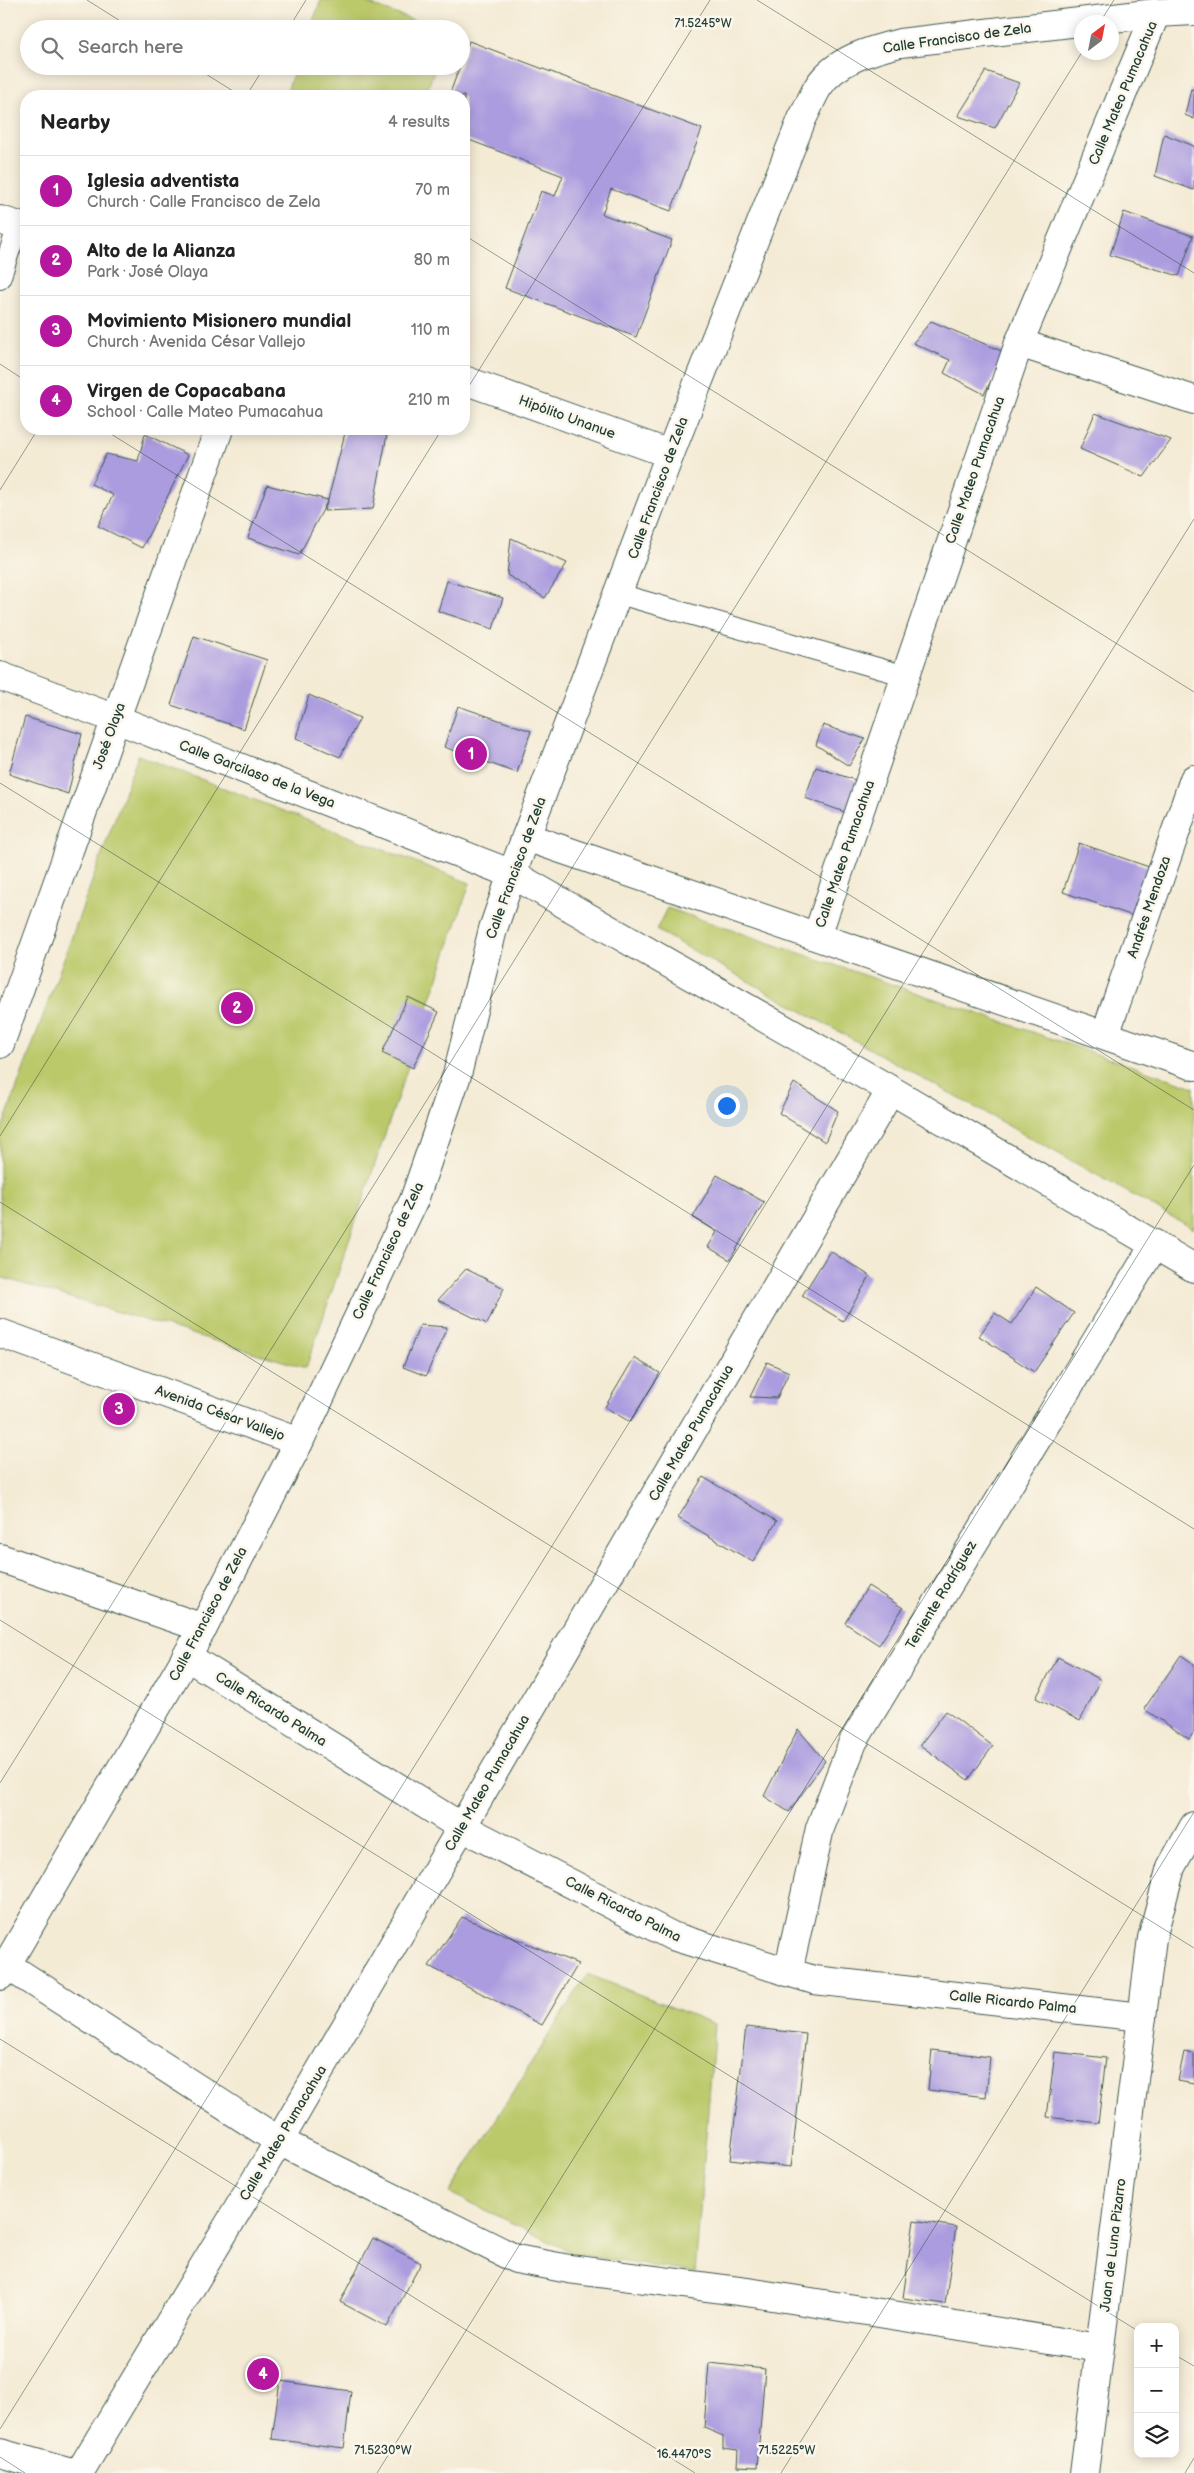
<!DOCTYPE html>
<meta charset="utf-8">
<style>
body{margin:0;font-family:"Balsamiq Sans",sans-serif;background:#f6f6f6;color:#222}
.controls{position:absolute;right:15px;bottom:15px;display:grid;overflow:hidden;border-radius:10px;box-shadow:0 2px 12px #0003}
.controls button{width:45px;height:45px;display:grid;place-items:center;padding:0;border:0;border-bottom:1px solid #e0e0e0;background:#fff;color:#222;font:25px sans-serif}
.compass{position:absolute;left:1074px;top:15px;width:45px;height:45px;border-radius:50%;background:#fff;box-shadow:0 2px 12px #0003;rotate:32deg}
.you{position:absolute;left:726px;top:1105px;width:18px;height:18px;margin:-12px;border:4px solid #fff;border-radius:50%;background:#1a73e8;box-shadow:0 0 0 8px #1a73e833}
.badge{display:grid;place-items:center;width:32px;height:32px;border-radius:50%;background:#b5179e;color:#fff;font-size:16px;font-weight:700}
.pin{position:absolute;translate:-50% -50%;border:2px solid #fff;box-shadow:0 1px 5px #0006}
.list{margin:0;padding:0;list-style:none}
h2{display:flex;justify-content:space-between;align-items:center;height:65px;margin:0;padding:0 20px;font-size:21px}
h2 small{font-size:16px;font-weight:400;color:#767676}
.list li{display:grid;grid-template-columns:32px 1fr auto;gap:15px;align-items:center;box-sizing:border-box;height:70px;padding:0 20px;border-top:1px solid #e0e0e0}
.list b{display:block;font-size:19px;white-space:nowrap}
.list p{margin:0;font-size:16px;white-space:nowrap;color:#767676}
.list em{font-size:16px;font-style:normal;color:#767676}
.icon{flex:none;width:28px;height:28px;fill:none;stroke:currentColor;stroke-width:2;stroke-linecap:round;stroke-linejoin:round}
.map{position:relative;flex:none;width:1194px;height:2473px;overflow:hidden}
.search{position:absolute;background:#fff;box-shadow:0 2px 12px #0003;left:20px;top:20px;width:450px;height:55px;display:flex;align-items:center;gap:12px;box-sizing:border-box;padding:0 18px;border-radius:28px;color:#767676;font-size:19px}
.panel{position:absolute;background:#fff;box-shadow:0 2px 12px #0003;left:20px;top:90px;width:450px;height:345px;border-radius:20px}
.map>svg:first-child{display:block}
.green{fill:#bcc96a;stroke:#6e834f}
.building{fill:#ab9bdf}
.lines{fill:none;stroke-linecap:round;stroke-linejoin:round}
.lane-casing{stroke:#3f574c;stroke-width:22}
.street-casing{stroke:#3f574c;stroke-width:30}
.lane{stroke:#fff;stroke-width:20}
.street{stroke:#fff;stroke-width:28}
.ticks{fill:none;stroke:#1f3d34;stroke-width:1;stroke-opacity:0.45}
.labels{text-anchor:middle;dominant-baseline:central;stroke-width:5;stroke-linejoin:round;paint-order:stroke}
.street-label{font-size:14px;fill:#1f3d34;stroke:#fbf7ec}
.ticks-label{font-size:12px;text-anchor:middle;fill:#1f3d34;stroke:#fbf7ec;stroke-width:5;stroke-linejoin:round;paint-order:stroke}
</style>
<div class="map">
<svg width="1194" height="2473" viewBox="0 0 1194 2473">
<rect width="100%" height="100%" fill="#fbf7ec"/>
<filter id="ink" filterUnits="userSpaceOnUse"><feTurbulence type="fractalNoise" baseFrequency=".02" numOctaves="2"/><feDisplacementMap in="SourceGraphic" scale="10" xChannelSelector="R" yChannelSelector="G"/><feConvolveMatrix kernelMatrix="1 2 1 2 8 2 1 2 1" color-interpolation-filters="sRGB"/></filter>
<filter id="wash" filterUnits="userSpaceOnUse"><feTurbulence type="fractalNoise" baseFrequency=".0096" numOctaves="4" result="noise"/><feDisplacementMap in="SourceGraphic" scale="20" xChannelSelector="R" yChannelSelector="G"/><feGaussianBlur stdDeviation="1.12" result="paint"/><feColorMatrix in="noise" values="0 0 0 0 0 0 0 0 0 0 0 0 0 0 0 0 0 1.4 0 .05"/><feComposite in="paint" operator="in"/></filter>
<g filter="url(#wash)">
<rect width="100%" height="100%" fill="#f4ebd5"/>
<g class="green">
<path d="M321,0h38l77,29h-126z"/>
<path d="M296,66h140l-11,30h-140z"/>
<path d="M138,755l332,128 -164,485 -306,-91v-143z"/>
<path d="M667,908l527,179v142l-538,-299z"/>
<path d="M587,1974l128,50 -20,249 -120,-19 -125,-61z"/>
</g>
<g id="blocks">
<g class="building">
<path d="M469,41l233,88 -31,82 -60,-22 -9,25 70,26 -36,97 -131,-49 36,-97 14,5 8,-20 -99,-38v-42h-15z"/>
<path d="M986,71l33,12 -24,45 -37,-12z"/>
<path d="M1191,89l3,1v29l-9,-4z"/>
<path d="M1164,134l30,12v44l-39,-14z"/>
<path d="M1124,212l69,24 -14,40 -69,-21z"/>
<path d="M931,321l75,32 -22,41 -40,-21 6,-13 -37,-17z"/>
<path d="M1095,413l76,27 -27,37 -64,-28z"/>
<path d="M346,429h42l-15,80 -49,2 4,-11 -29,55 -51,-17 19,-53 61,15z"/>
<path d="M145,434l43,21 -46,93 -44,-22 15,-31 -22,-11 15,-30 32,7z"/>
<path d="M511,538l56,25 -22,35 -38,-23z"/>
<path d="M447,581l56,17 -10,31 -55,-18z"/>
<path d="M194,636l73,24 -23,69 -73,-24z"/>
<path d="M309,695l51,23 -20,39 -44,-19z"/>
<path d="M458,706l73,25 -14,42 -73,-26z"/>
<path d="M25,717l57,17 -14,60 -59,-20z"/>
<path d="M823,725l42,14 -16,27 -33,-21z"/>
<path d="M816,767l48,16 -11,32 -48,-17z"/>
<path d="M1079,843l70,24 -16,49 -70,-24z"/>
<path d="M408,997l31,15 -26,56 -31,-15z"/>
<path d="M794,1083l44,28 -13,31 -46,-29z"/>
<path d="M717,1175l47,27 -34,58 -22,-13 9,-15 -24,-15z"/>
<path d="M830,1251l40,25 -27,45 -41,-25z"/>
<path d="M466,1269l38,19 -17,36 -49,-24z"/>
<path d="M1036,1287l38,26 -40,59 -55,-36 16,-23 17,11z"/>
<path d="M420,1325l27,2 -21,49 -23,-9z"/>
<path d="M634,1358l26,15 -30,49 -25,-15z"/>
<path d="M767,1362l22,10 -12,26 -27,-1z"/>
<path d="M703,1477l74,44 -24,41 -75,-44z"/>
<path d="M868,1586l35,22 -24,37 -34,-22z"/>
<path d="M1181,1655l13,9v68l-5,7 -45,-30z"/>
<path d="M1058,1657l43,23 -21,41 -44,-23z"/>
<path d="M946,1711l47,35 -25,34 -48,-35z"/>
<path d="M798,1729l27,32 -36,51 -25,-16z"/>
<path d="M462,1917l116,47 -36,61 -113,-59z"/>
<path d="M746,2027l60,7 -15,133 -61,-7z"/>
<path d="M932,2050l58,7 -4,40 -58,-7z"/>
<path d="M1055,2052l51,6 -8,65 -51,-6z"/>
<path d="M1184,2052l10,2v30l-16,-3z"/>
<path d="M914,2220l42,7 -11,77 -42,-6z"/>
<path d="M373,2238l48,25 -34,64 -47,-25z"/>
<path d="M709,2363l56,6 -8,98 -20,-1 1,-16 -15,-2v-12l-19,-8z"/>
<path d="M280,2381l71,10 -7,57 -72,-9z"/>
</g>
</g>
</g>
<g filter="url(#ink)">
<use href="#blocks" fill-opacity="0" stroke="#3f574c" stroke-width="1"/>
<g class="lines">
<defs>
<g id="lane">
<path d="M0,279l18,-53"/>
<path d="M619,594l287,82"/>
</g>
<g id="street">
<path d="M0,220l26,8"/>
<path d="M1019,343l175,57"/>
<path d="M464,380l206,74"/>
<path d="M0,676l116,43 396,155 379,216 303,178"/>
<path d="M526,837l668,229"/>
<path d="M817,936l202,-593 137,-330"/>
<path d="M1105,1035l89,-256"/>
<path d="M0,1044l219,-615"/>
<path d="M0,1333l299,109"/>
<path d="M0,1558l203,70"/>
<path d="M186,1656l274,170 212,110 142,44 328,37"/>
<path d="M5,1964l274,177 237,118 53,10 185,24 345,55"/>
<path d="M788,1972l32,-144 33,-86 302,-498"/>
<path d="M0,1976l203,-348 96,-186 115,-242 43,-125 36,-146 19,-55 158,-420 132,-335c6,-11 10,-22 16,-32 17,-27 53,-37 82,-44l256,-30 38,-2"/>
<path d="M0,2453l71,20"/>
<path d="M79,2473l200,-332 612,-1051"/>
<path d="M1084,2473l68,-535 19,-71 23,-41"/>
</g>
</defs>
<use href="#lane" class="lane-casing"/>
<use href="#street" class="street-casing"/>
<use href="#lane" class="lane"/>
<use href="#street" class="street"/>
</g>
</g>
<path class="ticks" d="M87,0l46,29M757,0l437,273M1100,22l14,-22M288,29l18,-29M193,66l48,30M246,96l19,-30M464,235l730,457M0,364l26,17M464,394l246,-394M103,429l1091,681M0,490l38,-61M0,783l1194,746M0,1136l442,-707M0,1202l1194,746M0,1620l1138,711M0,1783l1082,-1731M0,2039l695,434M1175,2355l19,11M0,2429l1194,-1910M0,2457l25,16M377,2473l817,-1308M781,2473l413,-661M1185,2473l9,-15"/>
<g class="labels">
<g class="street-label">
<text transform="translate(957 38) rotate(-8)">Calle Francisco de Zela</text>
<text transform="translate(1123 93) rotate(-67)">Calle Mateo Pumacahua</text>
<text transform="translate(567 417) rotate(20)">Hipólito Unanue</text>
<text transform="translate(975 470) rotate(-71)">Calle Mateo Pumacahua</text>
<text transform="translate(658 488) rotate(-70)">Calle Francisco de Zela</text>
<text transform="translate(109 736) rotate(-70)">José Olaya</text>
<text transform="translate(257 774) rotate(21)">Calle Garcilaso de la Vega</text>
<text transform="translate(845 854) rotate(-71)">Calle Mateo Pumacahua</text>
<text transform="translate(516 868) rotate(-70)">Calle Francisco de Zela</text>
<text transform="translate(1149 907) rotate(-71)">Andrés Mendoza</text>
<text transform="translate(388 1251) rotate(-65)">Calle Francisco de Zela</text>
<text transform="translate(220 1413) rotate(20)">Avenida César Vallejo</text>
<text transform="translate(691 1433) rotate(-60)">Calle Mateo Pumacahua</text>
<text transform="translate(941 1595) rotate(-59)">Teniente Rodríguez</text>
<text transform="translate(208 1614) rotate(-62)">Calle Francisco de Zela</text>
<text transform="translate(271 1709) rotate(32)">Calle Ricardo Palma</text>
<text transform="translate(487 1783) rotate(-60)">Calle Mateo Pumacahua</text>
<text transform="translate(623 1909) rotate(27)">Calle Ricardo Palma</text>
<text transform="translate(1013 2002) rotate(6)">Calle Ricardo Palma</text>
<text transform="translate(283 2133) rotate(-59)">Calle Mateo Pumacahua</text>
<text transform="translate(1113 2245) rotate(-83)">Juan de Luna Pizarro</text>
</g>
</g>
<g class="ticks-label">
<text x="703" y="27">71.5245°W</text>
<text x="383" y="2454">71.5230°W</text>
<text x="787" y="2454">71.5225°W</text>
<text x="684" y="2458">16.4470°S</text>
</g>
</svg>
<div class="controls">
<button>+</button>
<button>−</button>
<button><svg class="icon" aria-label="layers" viewBox="0 0 24 24"><path d="M12 4l9 5-9 5-9-5zM3 14l9 5 9-5"/></svg></button>
</div>
<svg class="compass" viewBox="-18 -18 36 36"><path d="M0-13l5 13h-10z" fill="#e53935"/><path d="M0 13l5-13h-10z" fill="#767676"/></svg>
<div class="you"></div>
<div class="pin badge" style="left:471px;top:754px">1</div>
<div class="pin badge" style="left:237px;top:1008px">2</div>
<div class="pin badge" style="left:119px;top:1409px">3</div>
<div class="pin badge" style="left:263px;top:2374px">4</div>
<div class="search"><svg class="icon" aria-label="search" viewBox="0 0 24 24"><circle cx="10" cy="10" r="6"/><path d="M15 15l6 6"/></svg>Search here</div>
<section class="panel">
<h2>Nearby<small>4 results</small></h2>
<ul class="list">
<li><span class="badge">1</span><div><b>Iglesia adventista</b><p>Church · Calle Francisco de Zela</p></div><em>70 m</em></li>
<li><span class="badge">2</span><div><b>Alto de la Alianza</b><p>Park · José Olaya</p></div><em>80 m</em></li>
<li><span class="badge">3</span><div><b>Movimiento Misionero mundial</b><p>Church · Avenida César Vallejo</p></div><em>110 m</em></li>
<li><span class="badge">4</span><div><b>Virgen de Copacabana</b><p>School · Calle Mateo Pumacahua</p></div><em>210 m</em></li>
</ul>
</section>
</div>
